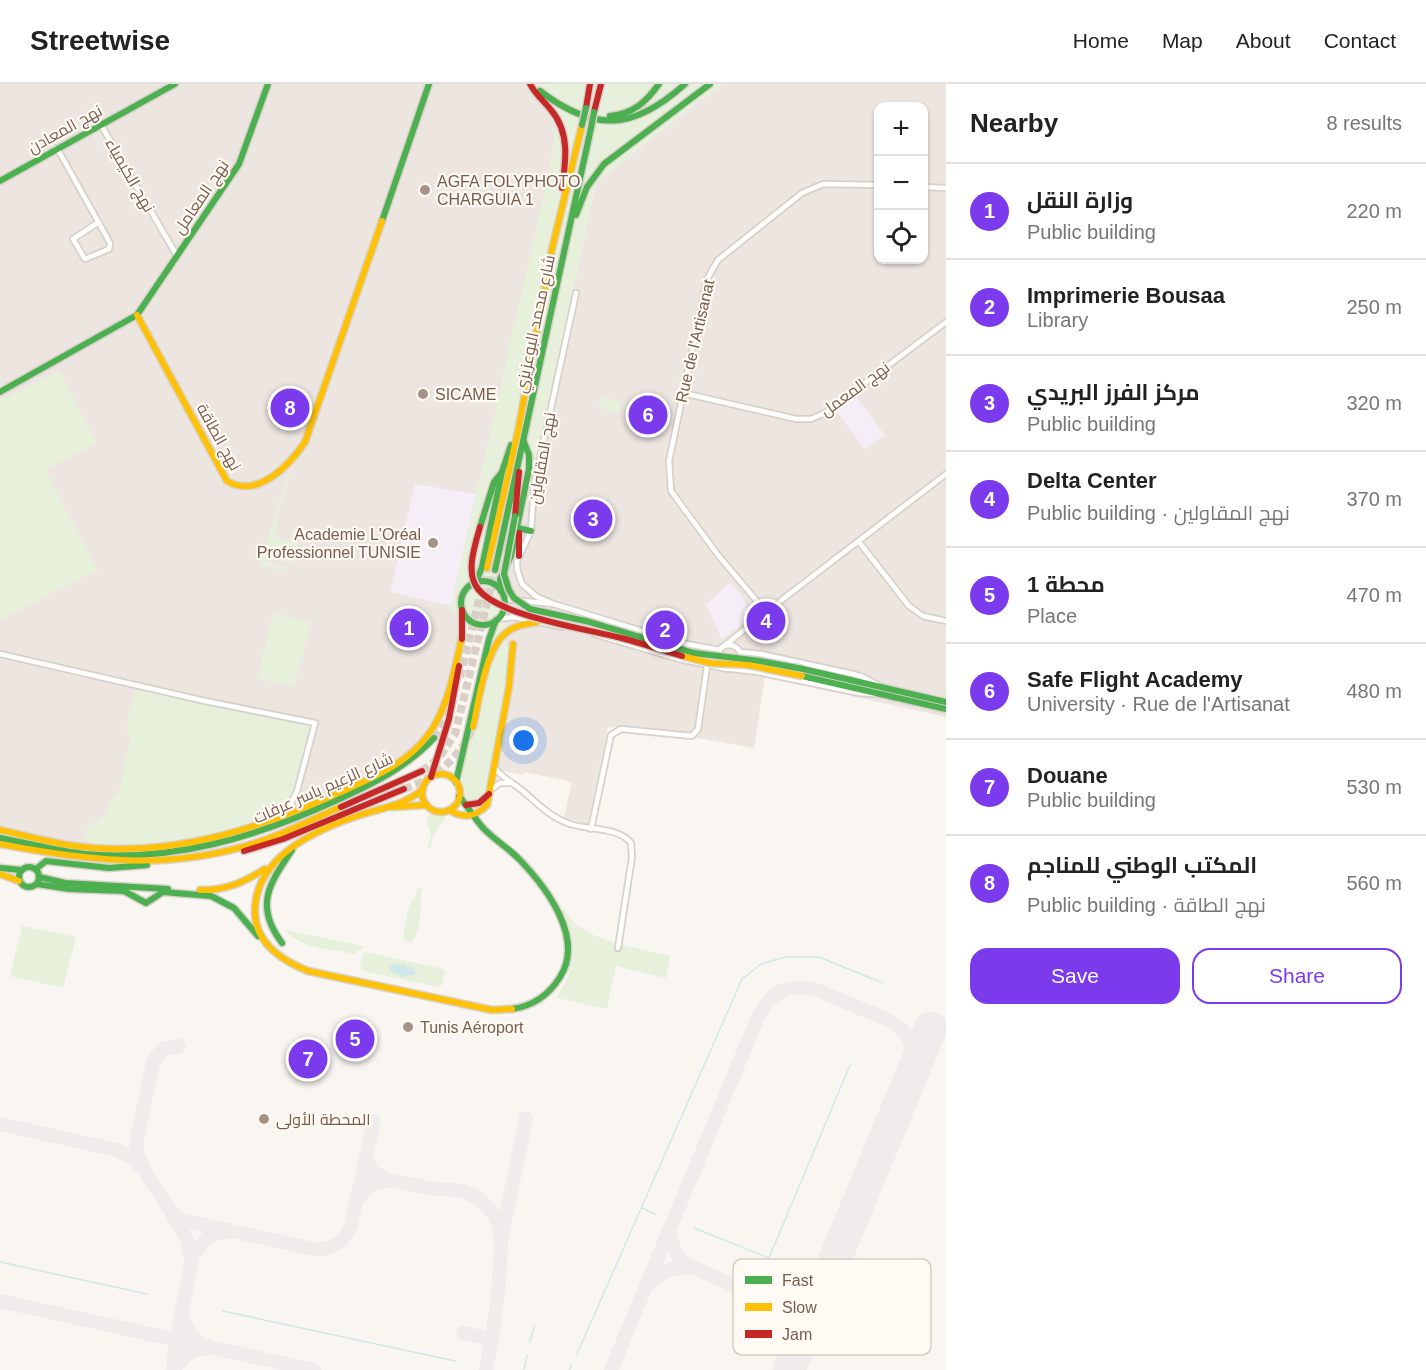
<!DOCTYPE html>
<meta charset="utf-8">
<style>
body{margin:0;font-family:Helvetica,Cairo,sans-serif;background:#f2f2f2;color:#222}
.controls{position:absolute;right:18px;top:18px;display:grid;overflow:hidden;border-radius:12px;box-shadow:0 2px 4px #0004}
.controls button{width:54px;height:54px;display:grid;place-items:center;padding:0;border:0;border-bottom:2px solid #e0e0e0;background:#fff;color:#222;font:30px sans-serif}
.you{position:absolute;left:524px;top:657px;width:21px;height:21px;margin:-15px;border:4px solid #fff;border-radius:50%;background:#1a73e8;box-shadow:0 0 0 9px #1a73e833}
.badge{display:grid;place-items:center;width:39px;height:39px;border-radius:50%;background:#7c3aed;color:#fff;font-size:20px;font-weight:700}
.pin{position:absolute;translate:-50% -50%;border:3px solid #fff;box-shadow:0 2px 6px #0006}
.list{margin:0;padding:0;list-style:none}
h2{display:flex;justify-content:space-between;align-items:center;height:78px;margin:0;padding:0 24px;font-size:26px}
h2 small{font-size:20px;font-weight:400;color:#767676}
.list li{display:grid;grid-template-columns:39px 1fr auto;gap:18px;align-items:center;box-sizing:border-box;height:96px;padding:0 24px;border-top:2px solid #e0e0e0}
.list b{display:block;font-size:22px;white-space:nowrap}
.list p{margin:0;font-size:20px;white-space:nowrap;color:#767676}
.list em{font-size:20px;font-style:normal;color:#767676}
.actions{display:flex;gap:12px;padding:18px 24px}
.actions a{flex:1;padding:14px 0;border:2px solid #7c3aed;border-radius:18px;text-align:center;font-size:21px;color:#7c3aed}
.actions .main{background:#7c3aed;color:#fff}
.icon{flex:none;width:33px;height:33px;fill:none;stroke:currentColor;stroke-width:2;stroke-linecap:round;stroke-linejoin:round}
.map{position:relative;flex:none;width:946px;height:1286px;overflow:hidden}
header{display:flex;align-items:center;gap:36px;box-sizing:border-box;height:84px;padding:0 30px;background:#fff;border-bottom:2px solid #e0e0e0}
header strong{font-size:28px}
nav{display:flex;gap:33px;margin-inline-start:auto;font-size:21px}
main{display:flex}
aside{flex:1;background:#fff}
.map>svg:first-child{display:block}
.industrial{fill:#ede5e0;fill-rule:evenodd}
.education{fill:#f6eef6}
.green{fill:#e7f0db}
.water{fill:#d0e8ea}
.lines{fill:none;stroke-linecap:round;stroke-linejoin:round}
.stream{stroke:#d0e8ea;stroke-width:1.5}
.taxiway{stroke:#f0ecec;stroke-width:14}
.runway{stroke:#f0ecec;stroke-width:33}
.highway-tunnel{stroke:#d9cfc7;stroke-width:8;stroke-dasharray:8 4;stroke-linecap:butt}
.street-casing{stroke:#d7d1cb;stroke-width:8}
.fast-casing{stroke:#d9d2cb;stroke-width:9}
.slow-casing{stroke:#d9d2cb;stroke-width:9}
.jam-casing{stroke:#d9d2cb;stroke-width:9}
.street{stroke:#fefefd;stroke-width:4.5}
.fast{stroke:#4caf50;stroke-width:6}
.slow{stroke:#ffc107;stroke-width:6}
.jam{stroke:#c62828;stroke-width:6}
.fast-bridge-casing{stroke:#d9d2cb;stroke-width:9;stroke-linecap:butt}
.slow-bridge-casing{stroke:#d9d2cb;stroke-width:9;stroke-linecap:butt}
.jam-bridge-casing{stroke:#d9d2cb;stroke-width:9;stroke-linecap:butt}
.fast-bridge{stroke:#4caf50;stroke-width:6}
.slow-bridge{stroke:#ffc107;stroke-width:6}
.jam-bridge{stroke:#c62828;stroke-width:6}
.poi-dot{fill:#a69286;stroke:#fffaf3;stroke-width:2}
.labels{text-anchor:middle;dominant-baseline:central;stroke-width:4.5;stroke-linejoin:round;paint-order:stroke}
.street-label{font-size:16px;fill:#7a5c4d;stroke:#fffaf3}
.poi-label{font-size:16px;fill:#7a5c4d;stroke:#fffaf3;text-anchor:start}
.key{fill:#fffaf3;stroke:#d7cbc1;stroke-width:1.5}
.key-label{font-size:16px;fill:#7a5c4d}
</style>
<header>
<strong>Streetwise</strong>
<nav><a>Home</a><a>Map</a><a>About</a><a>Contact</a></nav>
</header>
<main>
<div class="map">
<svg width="946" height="1286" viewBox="0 0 946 1286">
<rect width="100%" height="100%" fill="#f9f5f0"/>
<g class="industrial">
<path d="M0,0h523l31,33 2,6 -4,103 -97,450 -37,76 -99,54 -194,45 -125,-19z"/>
<path d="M724,0h222v633l-181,-40 -11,71 -91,-16 -55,-5 -20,97 -24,-6 8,-36 -48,-10 -1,3 -33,-7 18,-95 -4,-62 2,-24 4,-21 11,-34 75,-349 103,-82zM878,22h46v154h-46z"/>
</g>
<g class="education">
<path d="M855,311l30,40 -20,15 -29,-39z"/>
<path d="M415,400l61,10 -25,112 -61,-14z"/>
<path d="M730,499l10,10 6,12v10l-6,10 -18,15 -16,-36z"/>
</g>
<g class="green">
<path d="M523,0h201l-25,17 -103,82 -75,349 -11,34 -4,21 -2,24 4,62 -21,118 -7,11h-10l-6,-5 -3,-29 32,-148 -43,-9 99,-439 7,-49 -2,-6z"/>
<path d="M59,286l38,73 -52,27 53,100 -98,50v-220z"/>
<path d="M602,313l19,4 -3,12 -19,-5z"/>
<path d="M288,389l2,1 -15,47 3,2 -3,14 15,6 3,-14 8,2 -8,32 -26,-7 -2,6 20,5 -1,3 -24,-5z"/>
<path d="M273,529l38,10 -17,64 -37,-9z"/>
<path d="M138,605l173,37 -16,63 -21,35 -103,24 -80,-3 -6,-7v-8l21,-16 7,-17 6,-5 12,-56 -5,-8 8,-35z"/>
<path d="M432,728l11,3 2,4 -12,17 -3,13 -2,-1 3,-13 -5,-15z"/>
<path d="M418,804l4,1c-3,16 2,41 -11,53l-6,-1 -2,-5 6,-30 7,-10z"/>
<path d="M562,823c5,6 9,13 15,18 22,18 66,24 93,31l-4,22 -50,-12 -9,43 -50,-11c2,-8 8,-13 11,-21 7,-25 0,-46 -6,-70z"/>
<path d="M22,842l54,11 -13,51 -53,-12z"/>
<path d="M285,846l79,16 -9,8c-23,-5 -54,-5 -70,-24z"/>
<path d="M366,868l77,17 2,3 -3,13 -4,2 -75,-16 -3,-4 3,-13z"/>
</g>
<path class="water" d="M395,879l5,3 4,-2 5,4 4,-1 4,7 -16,3 -4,-4h-4l-5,-6z"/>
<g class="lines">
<g class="stream">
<path d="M642,1124l13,6"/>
<path d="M694,1144l75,30 81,-193"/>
<path d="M0,1178l147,32"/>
<path d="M223,1227l232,50"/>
<path d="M530,1258l4,-15"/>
<path d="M577,1270l165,-375 19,-15 24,-7h34l64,26"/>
<path d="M524,1286l3,-15"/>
<path d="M569,1286l3,-5"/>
</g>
<g class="taxiway">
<path d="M179,962l-16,3 -10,13 -17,82 2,11 6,15 25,39 13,11 136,30c17,-2 27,-10 33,-25l23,-104"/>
<path d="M0,1040l117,26 15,8 10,10"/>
<path d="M389,1096c13,2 27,6 40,8 16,3 31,-1 45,8 12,7 22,19 25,32 3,10 2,22 1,32 -1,37 -7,74 -14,110"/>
<path d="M359,1113l13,-14 17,-3 -17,-8 -6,-15"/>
<path d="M173,1132l14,23 4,22"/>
<path d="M502,1151l24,-117"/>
<path d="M692,1183l79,34"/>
<path d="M648,1199l23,-14 21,-2c-15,-6 -20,-21 -23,-37"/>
<path d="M0,1217l314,69"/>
<path d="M463,1249l29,6"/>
<path d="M796,1271c4,-24 -5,-41 -25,-54 22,4 38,1 53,-16"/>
<path d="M173,1286l3,-31 17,-84 14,-17 11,-5 9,-1"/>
<path d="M174,1286c9,-16 20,-22 38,-22 -16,-6 -27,-15 -29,-33"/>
<path d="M611,1286l147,-353c13,-25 28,-33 56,-28 16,7 32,13 48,20 33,13 61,25 49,66"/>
</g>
<path class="runway" d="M789,1286l142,-342"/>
<g class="highway-tunnel">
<path d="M460,593l27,-109"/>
<path d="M434,654l15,-29"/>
<path d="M422,687l16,-12 17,-25 40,-164"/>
<path d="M404,705c32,-11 55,-30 69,-62"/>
</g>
<defs>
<g id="street">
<path d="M101,41l76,131"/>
<path d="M57,64l53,95 -1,6 -24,10 -12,-20 26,-17"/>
<path d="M924,103l22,1"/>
<path d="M683,309l113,26h15l14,-6 121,-91"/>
<path d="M859,458l50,64 14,10 23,5"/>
<path d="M504,515l50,5 127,39 39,7"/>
<path d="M554,520l-17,-7 -15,-13 -5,-15v-8l14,-30 3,-45 42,-193"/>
<path d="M766,528l-48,-57 -47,-64 -2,-30 38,-182 11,-19 84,-67 21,-9 55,1"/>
<path d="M497,535l17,-2 48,10"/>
<path d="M594,550l85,25 44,9"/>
<circle cx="729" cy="573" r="12"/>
<path d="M723,563l43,-35 180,-138"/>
<path d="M740,568l21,2 92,20 10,3 15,8"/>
<path d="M0,570l205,47 110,22 -18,68 -12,25"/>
<path d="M732,585l26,3 101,21 15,1"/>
<path d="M495,684c8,11 19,15 29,24 15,13 26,25 46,32 18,6 49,3 61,19l1,14 -14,91"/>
<path d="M492,705l8,-6h10"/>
<path d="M591,745l20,-94 10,-6 71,7 6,-7 9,-63"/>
</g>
<g id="fast">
<path d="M540,7c55,42 94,39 145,-7"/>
<path d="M610,32c23,-2 36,-14 49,-32"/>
<path d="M0,97l175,-97"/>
<path d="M576,131l11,-28 17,-23 106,-80"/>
<path d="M382,137l47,-137"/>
<path d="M0,308l137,-77 102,-151 29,-80"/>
<path d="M480,443l14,-45 8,-10"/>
<path d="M517,444l14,3"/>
<path d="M495,486l96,-442"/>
<circle cx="483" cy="519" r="22"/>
<path d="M476,498l6,-15 20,-95 9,-27"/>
<path d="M501,507l-1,-12 11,-23 18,-87v-14l-5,-13"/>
<path d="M803,585l143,33"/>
<path d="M802,592l144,33"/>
<path d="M456,698l33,-143 7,-19"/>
<path d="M459,712c9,11 16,23 25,33 11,11 24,19 35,30 27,28 66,79 41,118 -11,18 -27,29 -48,32"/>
<path d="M0,754c28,5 56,13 85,16 88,8 171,-17 250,-53 37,-17 71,-33 99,-63"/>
<circle cx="29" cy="793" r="10"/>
<path d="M0,784l22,2"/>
<path d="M36,785l10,-8 63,7 38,-3"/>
<path d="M39,793l26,6 103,6"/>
<path d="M37,800l32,5 55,2 22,12 17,-11 48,4 23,12 24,28"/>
<path d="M282,859c-28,-37 -13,-59 10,-93"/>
</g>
<g id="slow">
<path d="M137,231l90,166c30,18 62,-15 78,-39l77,-221"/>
<path d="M487,484l31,-137 34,-182 30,-124"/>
<path d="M473,643c6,-26 12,-79 34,-95 9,-7 20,-8 31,-10"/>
<circle cx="441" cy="709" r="19"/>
<path d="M423,705c-18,16 -41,19 -63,26 -46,15 -107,43 -105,99 1,30 28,47 53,57l184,39 20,-1"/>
<path d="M392,723l35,-2"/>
<path d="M449,726c15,9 26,7 38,-5l22,-118 4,-43"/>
<path d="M0,746c31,7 62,16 94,18 87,7 169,-21 247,-56 31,-14 66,-28 87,-57 21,-28 26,-65 34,-98"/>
<path d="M0,760c94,18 177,28 270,-6 24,-9 47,-21 71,-31"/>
<path d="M0,790l19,7"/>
<path d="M200,806c25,1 44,-8 65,-21"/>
</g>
<g id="jam">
<path d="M530,0c5,10 14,17 21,26 19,22 15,51 11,78"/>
<path d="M586,24l4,-24"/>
<path d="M594,28l7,-28"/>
<path d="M515,432l4,-44"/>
<path d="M519,449v23"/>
<path d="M462,526v29"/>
<path d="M431,693l18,-58 10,-53"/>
<path d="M466,721l13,-2 10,-9"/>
<path d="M341,723l81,-36"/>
<path d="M244,767l39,-12 121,-50"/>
</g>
</defs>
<use href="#street" class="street-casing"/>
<use href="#fast" class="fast-casing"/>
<use href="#slow" class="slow-casing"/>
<use href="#jam" class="jam-casing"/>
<use href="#street" class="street"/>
<use href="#fast" class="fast"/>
<use href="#slow" class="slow"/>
<use href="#jam" class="jam"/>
<defs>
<g id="fast-bridge">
<path d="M582,41l4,-17"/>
<path d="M591,44l3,-16"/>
<path d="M515,432l-11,58 5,16 5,8 16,11 60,13 104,31 66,8 43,8"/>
</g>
<path id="slow-bridge" d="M682,572l28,7 38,2 54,11"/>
<path id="jam-bridge" d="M480,443c-5,18 -15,46 -2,62 22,28 111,40 147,50 19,5 38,11 57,17"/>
</defs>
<use href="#fast-bridge" class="fast-bridge-casing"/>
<use href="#slow-bridge" class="slow-bridge-casing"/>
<use href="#jam-bridge" class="jam-bridge-casing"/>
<use href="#fast-bridge" class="fast-bridge"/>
<use href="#slow-bridge" class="slow-bridge"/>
<use href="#jam-bridge" class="jam-bridge"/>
</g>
<g class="poi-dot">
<circle cx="425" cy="106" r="6"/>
<circle cx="423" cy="310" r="6"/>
<circle cx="433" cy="459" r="6"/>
<circle cx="408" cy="943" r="6"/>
<circle cx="264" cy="1035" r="6"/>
</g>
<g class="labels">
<g class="street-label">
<text transform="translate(65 45) rotate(-29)">نهج المعادن</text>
<text transform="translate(130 91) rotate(60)">نهج الكيمياء</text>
<text transform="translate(201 113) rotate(-56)">نهج المعامل</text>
<text transform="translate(535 240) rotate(-78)">شارع محمد البوعزيزي</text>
<text transform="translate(695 257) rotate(-77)">Rue de l'Artisanat</text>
<text transform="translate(855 305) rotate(-36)">نهج المعمل</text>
<text transform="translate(219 353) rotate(61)">نهج الطاقة</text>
<text transform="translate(542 374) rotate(-80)">نهج المقاولين</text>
<text transform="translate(323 704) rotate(-24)">شارع الزعيم ياسر عرفات</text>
</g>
<g class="poi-label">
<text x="437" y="97">AGFA FOLYPHOTO<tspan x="437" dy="18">CHARGUIA 1</tspan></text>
<text x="435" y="310">SICAME</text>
<text x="421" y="450" text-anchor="end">Academie L'Oréal<tspan x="421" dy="18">Professionnel TUNISIE</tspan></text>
<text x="420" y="943">Tunis Aéroport</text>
<text x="276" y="1035">المحطة الأولى</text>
</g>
</g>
<rect x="733" y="1175" width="198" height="96" rx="9" class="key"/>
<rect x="745" y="1192" width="27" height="8" fill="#4caf50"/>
<rect x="745" y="1219" width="27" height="8" fill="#ffc107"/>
<rect x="745" y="1246" width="27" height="8" fill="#c62828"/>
<g class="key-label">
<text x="782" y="1202">Fast</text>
<text x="782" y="1229">Slow</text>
<text x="782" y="1256">Jam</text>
</g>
</svg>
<div class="controls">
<button>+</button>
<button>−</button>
<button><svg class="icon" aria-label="locate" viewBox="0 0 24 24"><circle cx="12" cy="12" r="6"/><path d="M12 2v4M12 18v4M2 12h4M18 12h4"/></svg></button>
</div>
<div class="you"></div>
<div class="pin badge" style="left:409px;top:544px">1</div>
<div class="pin badge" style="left:665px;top:546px">2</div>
<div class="pin badge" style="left:593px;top:435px">3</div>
<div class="pin badge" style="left:766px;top:537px">4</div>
<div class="pin badge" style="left:355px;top:955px">5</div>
<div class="pin badge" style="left:648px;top:331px">6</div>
<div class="pin badge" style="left:308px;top:975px">7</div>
<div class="pin badge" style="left:290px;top:324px">8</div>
</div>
<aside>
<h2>Nearby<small>8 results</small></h2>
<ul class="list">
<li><span class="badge">1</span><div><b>وزارة النقل</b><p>Public building</p></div><em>220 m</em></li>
<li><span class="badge">2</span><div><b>Imprimerie Bousaa</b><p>Library</p></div><em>250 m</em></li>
<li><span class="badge">3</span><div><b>مركز الفرز البريدي</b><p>Public building</p></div><em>320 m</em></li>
<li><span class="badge">4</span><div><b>Delta Center</b><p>Public building · نهج المقاولين</p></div><em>370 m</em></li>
<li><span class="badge">5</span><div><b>محطة 1</b><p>Place</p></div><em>470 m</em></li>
<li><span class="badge">6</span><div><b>Safe Flight Academy</b><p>University · Rue de l'Artisanat</p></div><em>480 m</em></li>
<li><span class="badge">7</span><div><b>Douane</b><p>Public building</p></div><em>530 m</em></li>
<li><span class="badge">8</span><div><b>المكتب الوطني للمناجم</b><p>Public building · نهج الطاقة</p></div><em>560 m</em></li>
</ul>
<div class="actions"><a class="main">Save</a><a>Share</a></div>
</aside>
</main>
